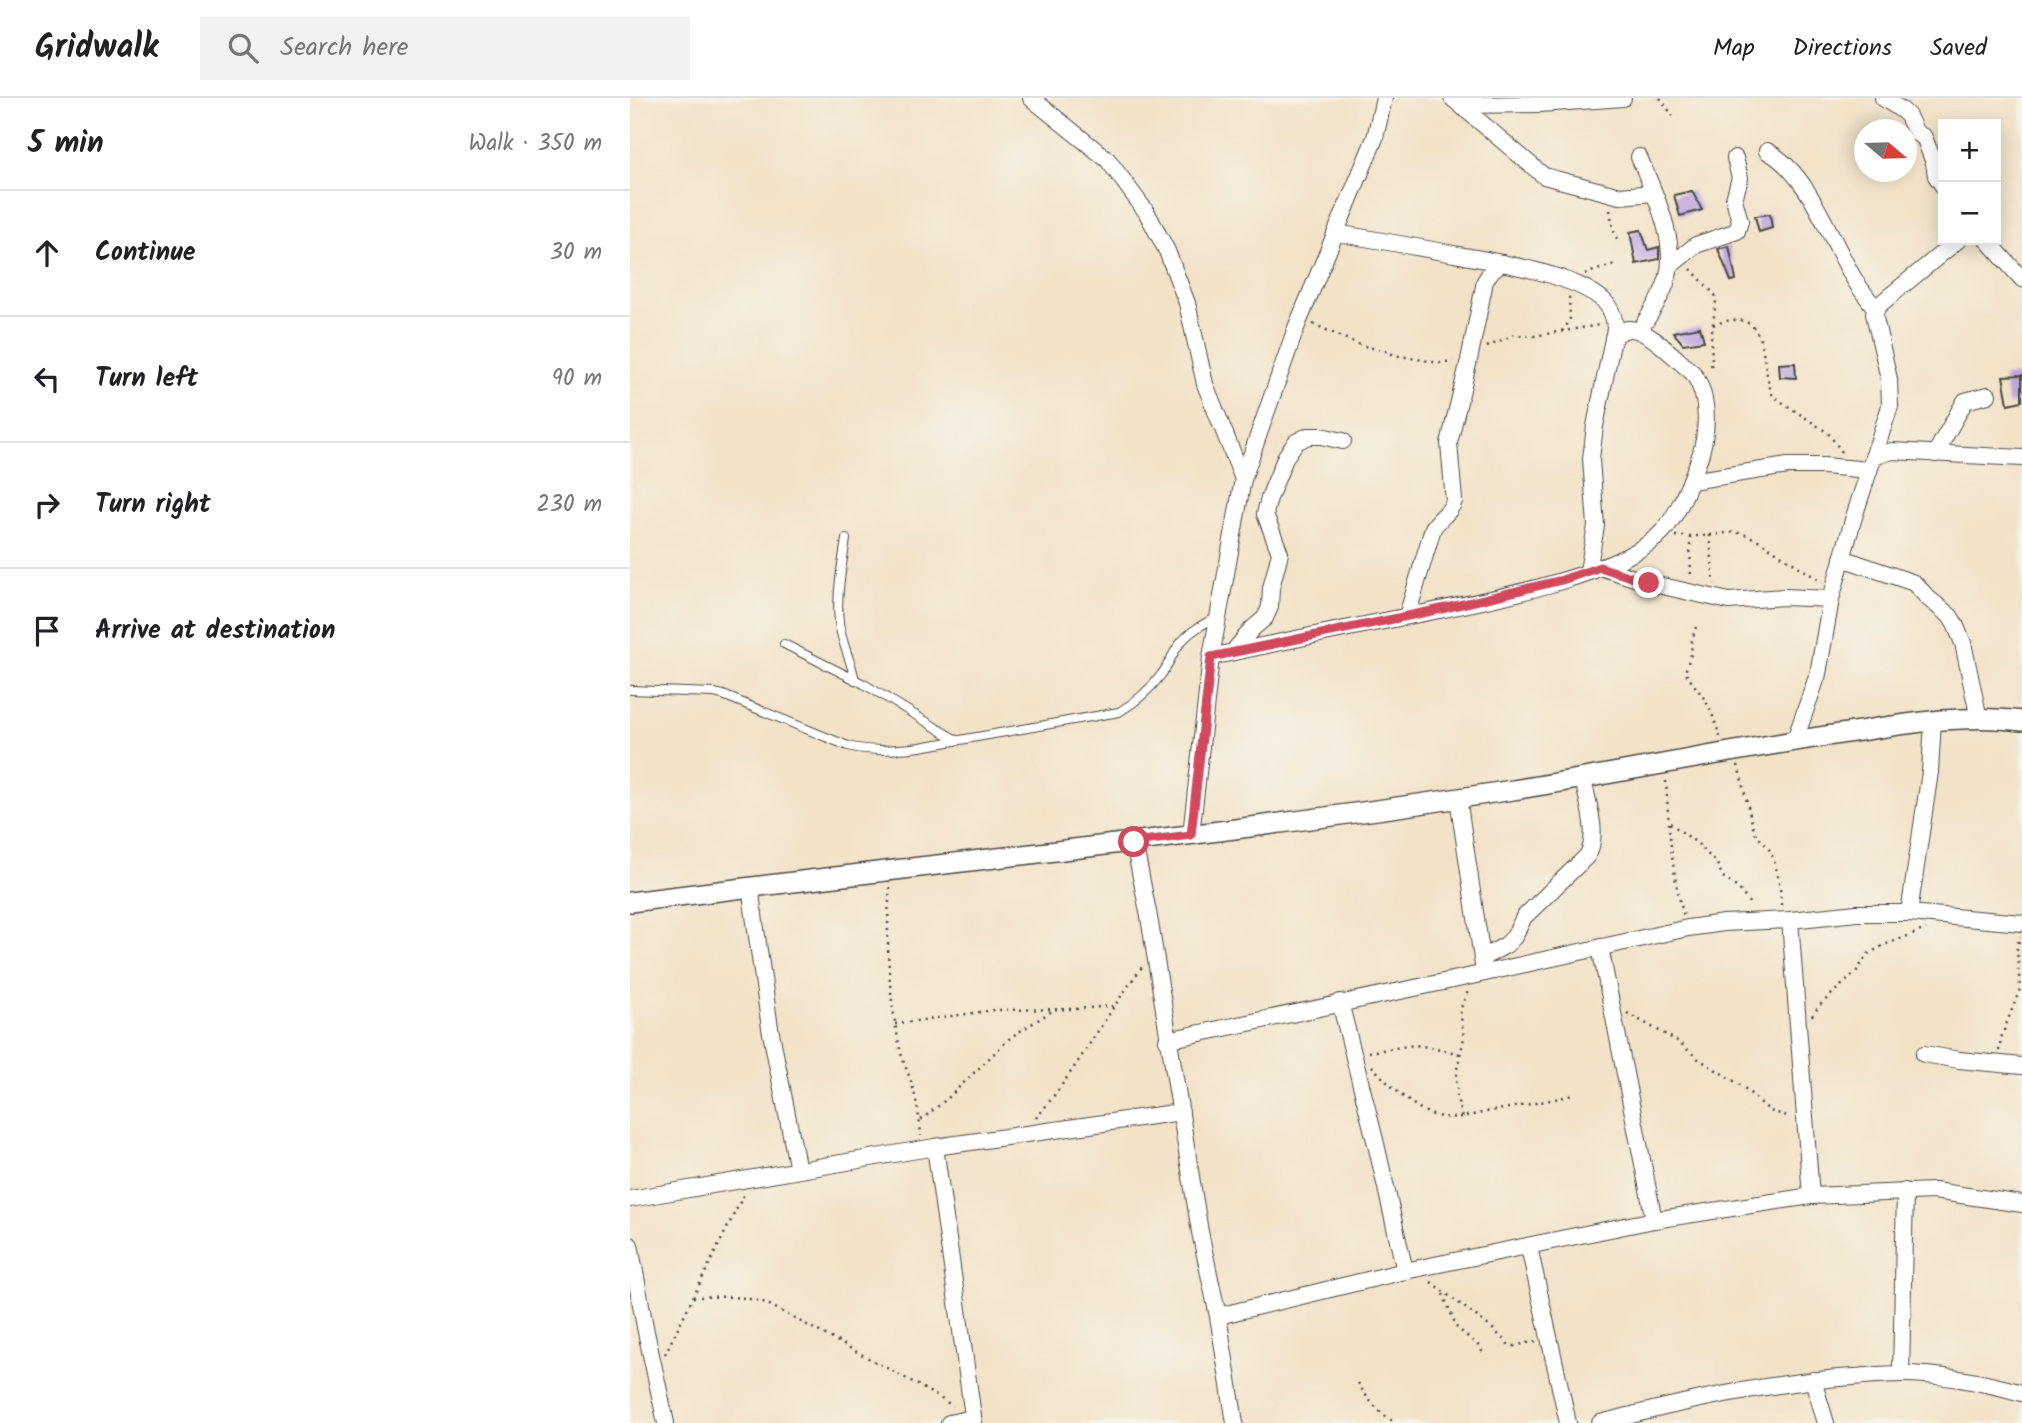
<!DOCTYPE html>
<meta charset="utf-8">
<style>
body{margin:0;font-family:Kalam,sans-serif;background:#f2f2f2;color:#202124}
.controls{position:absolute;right:21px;top:21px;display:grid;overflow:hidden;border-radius:0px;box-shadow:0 4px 18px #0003}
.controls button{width:63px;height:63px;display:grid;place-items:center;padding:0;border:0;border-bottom:2px solid #e0e0e0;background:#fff;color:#202124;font:35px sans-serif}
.compass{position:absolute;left:1224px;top:21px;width:63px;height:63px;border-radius:50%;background:#fff;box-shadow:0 4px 18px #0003;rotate:109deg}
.stop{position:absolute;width:21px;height:21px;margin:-16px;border:5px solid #d1495b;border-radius:50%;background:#fff}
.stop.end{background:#d1495b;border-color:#fff;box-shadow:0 2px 7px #0008}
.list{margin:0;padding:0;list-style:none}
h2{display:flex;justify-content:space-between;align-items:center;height:91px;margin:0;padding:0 28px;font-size:30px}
h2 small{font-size:23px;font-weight:400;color:#757577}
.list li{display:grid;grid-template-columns:46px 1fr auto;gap:21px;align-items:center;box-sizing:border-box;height:126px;padding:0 28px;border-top:2px solid #e0e0e0}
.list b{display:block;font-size:26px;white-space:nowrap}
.list em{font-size:23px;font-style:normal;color:#757577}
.icon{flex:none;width:38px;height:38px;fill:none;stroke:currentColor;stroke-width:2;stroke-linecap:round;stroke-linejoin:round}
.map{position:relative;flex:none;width:1392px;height:1325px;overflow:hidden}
header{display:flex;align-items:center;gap:42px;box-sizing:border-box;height:98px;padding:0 35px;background:#fff;border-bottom:2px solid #e0e0e0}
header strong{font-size:33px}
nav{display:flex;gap:38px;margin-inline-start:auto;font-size:24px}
.search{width:490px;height:63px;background:#f2f2f2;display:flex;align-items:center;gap:18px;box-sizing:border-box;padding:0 24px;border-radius:0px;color:#757577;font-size:26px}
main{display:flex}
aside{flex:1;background:#fff}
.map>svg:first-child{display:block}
.building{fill:#c1a7df}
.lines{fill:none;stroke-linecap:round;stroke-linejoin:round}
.service-casing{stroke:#494642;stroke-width:10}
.minor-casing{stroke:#494642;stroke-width:18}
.tertiary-casing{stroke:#494642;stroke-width:22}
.path{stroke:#494642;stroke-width:2.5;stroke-dasharray:2 5;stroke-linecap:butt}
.service{stroke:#fff;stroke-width:8}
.minor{stroke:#fff;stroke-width:16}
.tertiary{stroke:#fff;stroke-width:19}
.route{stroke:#d1495b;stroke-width:9}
</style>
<header>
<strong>Gridwalk</strong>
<div class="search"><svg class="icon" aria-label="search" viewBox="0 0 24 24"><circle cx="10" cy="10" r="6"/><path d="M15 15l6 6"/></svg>Search here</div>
<nav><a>Map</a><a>Directions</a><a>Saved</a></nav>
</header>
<main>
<aside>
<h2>5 min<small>Walk · 350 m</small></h2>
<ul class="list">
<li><svg class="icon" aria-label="ahead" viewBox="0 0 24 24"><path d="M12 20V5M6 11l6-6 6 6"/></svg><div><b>Continue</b></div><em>30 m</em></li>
<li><svg class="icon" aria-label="left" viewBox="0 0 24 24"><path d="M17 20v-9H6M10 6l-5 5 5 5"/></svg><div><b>Turn left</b></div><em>90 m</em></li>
<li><svg class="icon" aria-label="right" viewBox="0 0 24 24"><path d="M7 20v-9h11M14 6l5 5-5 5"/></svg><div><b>Turn right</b></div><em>230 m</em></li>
<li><svg class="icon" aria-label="arrive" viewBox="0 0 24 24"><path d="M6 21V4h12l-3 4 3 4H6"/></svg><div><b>Arrive at destination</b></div></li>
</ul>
</aside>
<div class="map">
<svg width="1392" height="1325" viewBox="0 0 1392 1325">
<rect width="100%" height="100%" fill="#f7f3e8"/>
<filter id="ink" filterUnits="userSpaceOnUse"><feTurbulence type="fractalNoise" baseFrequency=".0143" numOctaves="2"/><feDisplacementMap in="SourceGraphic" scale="14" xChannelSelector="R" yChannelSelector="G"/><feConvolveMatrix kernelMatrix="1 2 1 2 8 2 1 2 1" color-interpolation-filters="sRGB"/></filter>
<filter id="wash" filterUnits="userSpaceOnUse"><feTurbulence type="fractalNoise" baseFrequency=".00686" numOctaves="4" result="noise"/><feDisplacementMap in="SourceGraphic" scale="28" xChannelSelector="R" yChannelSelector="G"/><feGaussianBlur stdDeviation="1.57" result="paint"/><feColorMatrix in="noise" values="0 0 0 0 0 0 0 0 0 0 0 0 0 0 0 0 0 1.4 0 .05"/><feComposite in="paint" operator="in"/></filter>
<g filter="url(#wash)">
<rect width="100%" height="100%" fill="#f2e2c7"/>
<g id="blocks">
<g class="building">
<path d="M1062,93l10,19 -22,6 -6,-21z"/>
<path d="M1140,116l2,14 -13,4 -4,-16z"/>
<path d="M1011,132l7,20 11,-3v12l-23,5 -6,-32z"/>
<path d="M1099,148l7,34 -5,1 -13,-32z"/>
<path d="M1070,229l4,14 -21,3 -10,-12z"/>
<path d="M1165,265l1,15 -16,-1 -1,-13z"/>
<path d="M1392,277v26l-14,3 -5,-28z"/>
</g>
</g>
</g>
<g filter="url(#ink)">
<use href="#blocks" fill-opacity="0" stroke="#494642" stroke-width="2"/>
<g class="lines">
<defs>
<g id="service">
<path d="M216,441c-4,27 -10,56 -7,83 2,20 12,38 16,58"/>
<path d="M154,546l80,40 94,57"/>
<path d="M0,592l84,3 9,2 125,51c24,6 47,4 72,1l199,-35c17,-10 30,-21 42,-37 7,-9 11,-20 17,-29 11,-15 25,-22 41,-30"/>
</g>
<g id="minor">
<path d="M401,0l77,62 39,53 20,38 20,52 18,81 38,95"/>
<path d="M822,0l92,78 76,20 33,-3"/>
<path d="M1253,0l20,13 5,5 8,17 8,4 10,26 2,13 7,10"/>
<path d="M833,7l77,-1 83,-6"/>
<path d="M1137,53c43,23 64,91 89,131 6,9 13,18 20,27"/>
<path d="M1009,59c15,36 41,86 27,126 -5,16 -17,32 -26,47"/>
<path d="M706,135c41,7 82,14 123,22 39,7 114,19 144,45 8,8 12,18 12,29l-20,97 -4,33 5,67 -8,45"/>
<path d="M1357,142l35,39"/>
<path d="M1040,168l26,-21 41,-14 3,-10 -6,-22 6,-21 -5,-20"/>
<path d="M1305,356l30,-53 23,-6"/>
<path d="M1243,359l19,-6 130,7"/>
<path d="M1061,383l97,-15h36l45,4"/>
<path d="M1212,460l72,25 15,16 21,17 5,8 8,19 16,76"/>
<path d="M970,469l49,16 80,18 55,-4 47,2"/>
<path d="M777,518l26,-88c6,-10 18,-16 21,-27l-5,-58 20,-83 16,-79 7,-11 10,-7"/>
<path d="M603,554l19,-23 13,-11 5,-11 1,-19 9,-35 -15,-39 4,-16 17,-42 10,-14 12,-6h13l22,5"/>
<path d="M581,559c64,-14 128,-27 193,-40 63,-13 217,-39 259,-86 16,-18 25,-44 34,-66 11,-29 14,-66 -4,-92 -15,-12 -46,-46 -65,-44 -7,1 -10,5 -15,9"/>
<path d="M1165,642l23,-66 13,-75 22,-79 37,-114 -1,-27 -15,-65 5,-9 79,-65"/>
<path d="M828,700l25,167"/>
<path d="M561,737l20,-178 32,-178 53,-151 79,-190 9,-40"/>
<path d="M504,744l15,75 51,315 18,84 17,107"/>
<path d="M120,789l20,141 28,142"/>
<path d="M1279,815l21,-141 3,-52"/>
<path d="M1160,822l21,276"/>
<path d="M970,849l54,273"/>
<path d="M852,860l24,-13 8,-8 10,-20 63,-61c13,-22 0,-54 -4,-77"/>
<path d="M710,904l36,142 29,127"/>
<path d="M537,942l300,-63 221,-49 36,-5 66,-3 67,-7h52l113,10"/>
<path d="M1294,956l35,6 63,6"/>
<path d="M305,1049l39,276"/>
<path d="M0,1101l305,-52 246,-35"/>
<path d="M0,1147l16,87 20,91"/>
<path d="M899,1149l39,176"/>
<path d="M588,1218l187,-45 249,-51 157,-24 123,-5 88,13"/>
<path d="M1271,1276l4,-183"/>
<path d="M1183,1282l13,43"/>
<path d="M319,1325l24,-5"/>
<path d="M970,1325c86,-22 164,-40 253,-46 15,-1 32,-3 48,-3 40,0 82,8 121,19"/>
</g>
<path id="tertiary" d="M0,804c292,-37 585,-66 876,-111 111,-17 222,-41 334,-57 60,-9 121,-21 182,-13"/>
</defs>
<use href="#service" class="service-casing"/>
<use href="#minor" class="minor-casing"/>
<use href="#tertiary" class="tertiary-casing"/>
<g class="path">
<path d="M1030,0l13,18"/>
<path d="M980,112l3,19 5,12"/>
<path d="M1061,171l24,26 1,6 -5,38 1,22 -2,10"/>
<path d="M955,176l30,-10"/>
<path d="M683,226l38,17 12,5 24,5 7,4 46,8 13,-2"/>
<path d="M1083,227c60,-23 45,37 60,71l55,37 14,19"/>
<path d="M932,233l8,-10 -1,-26"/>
<path d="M857,249l27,-12 20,1 65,-11"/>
<path d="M1080,437l4,49"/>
<path d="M1045,438h27l33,-4 12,3 11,5 64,42"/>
<path d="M1060,439l1,42"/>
<path d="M1066,529l-4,13 -1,14 -6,18c6,10 14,18 20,28 7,12 11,24 15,37"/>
<path d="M1108,667l16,66c4,7 10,11 15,18 7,12 13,44 12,57"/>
<path d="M1036,683c3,44 5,92 18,135"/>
<path d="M1040,725l28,21 19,20 6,13 16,12 13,18"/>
<path d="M260,789c-5,55 -1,112 11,166 3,12 9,23 12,35 4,16 7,32 8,48"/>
<path d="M997,915l52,29 18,16 45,28 28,25 21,6"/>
<path d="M1182,918l8,-11 36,-33 12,-18 16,-9 42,-16"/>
<path d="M265,926l99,-14 81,-1 38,-3"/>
<path d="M1369,953l2,-13 19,-49 -3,-41 3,-12"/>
<path d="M738,954l47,-7 21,3 24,6"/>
<path d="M742,968c15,17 43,45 65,50 21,5 40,-3 60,-6 25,-4 50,-9 75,-15"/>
<path d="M832,1019l-5,-19v-29l7,-31 -4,-28 8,-19"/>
<path d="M406,1020c41,-48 69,-103 107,-152"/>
<path d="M291,1022l27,-22 63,-61 44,-28"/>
<path d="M801,1184l62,47 16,16 5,1 23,-5"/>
<path d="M813,1196l14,34 22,18 5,9"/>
<path d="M63,1199c26,0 49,-2 73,6l145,78 42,25"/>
<path d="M35,1256l79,-160"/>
<path d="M728,1285c9,16 22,31 38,40"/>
</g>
<use href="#service" class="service"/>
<use href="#minor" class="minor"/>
<use href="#tertiary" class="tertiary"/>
</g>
</g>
<g class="lines" filter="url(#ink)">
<path class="route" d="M504,744l57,-7 20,-178 235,-49 116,-28 38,-13 49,16"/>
</g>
</svg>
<div class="controls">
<button>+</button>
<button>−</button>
</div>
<svg class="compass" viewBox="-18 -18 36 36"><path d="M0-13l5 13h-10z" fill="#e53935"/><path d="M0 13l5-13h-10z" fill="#757577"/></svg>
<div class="stop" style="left:504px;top:744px"></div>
<div class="stop end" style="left:1019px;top:485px"></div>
</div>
</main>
